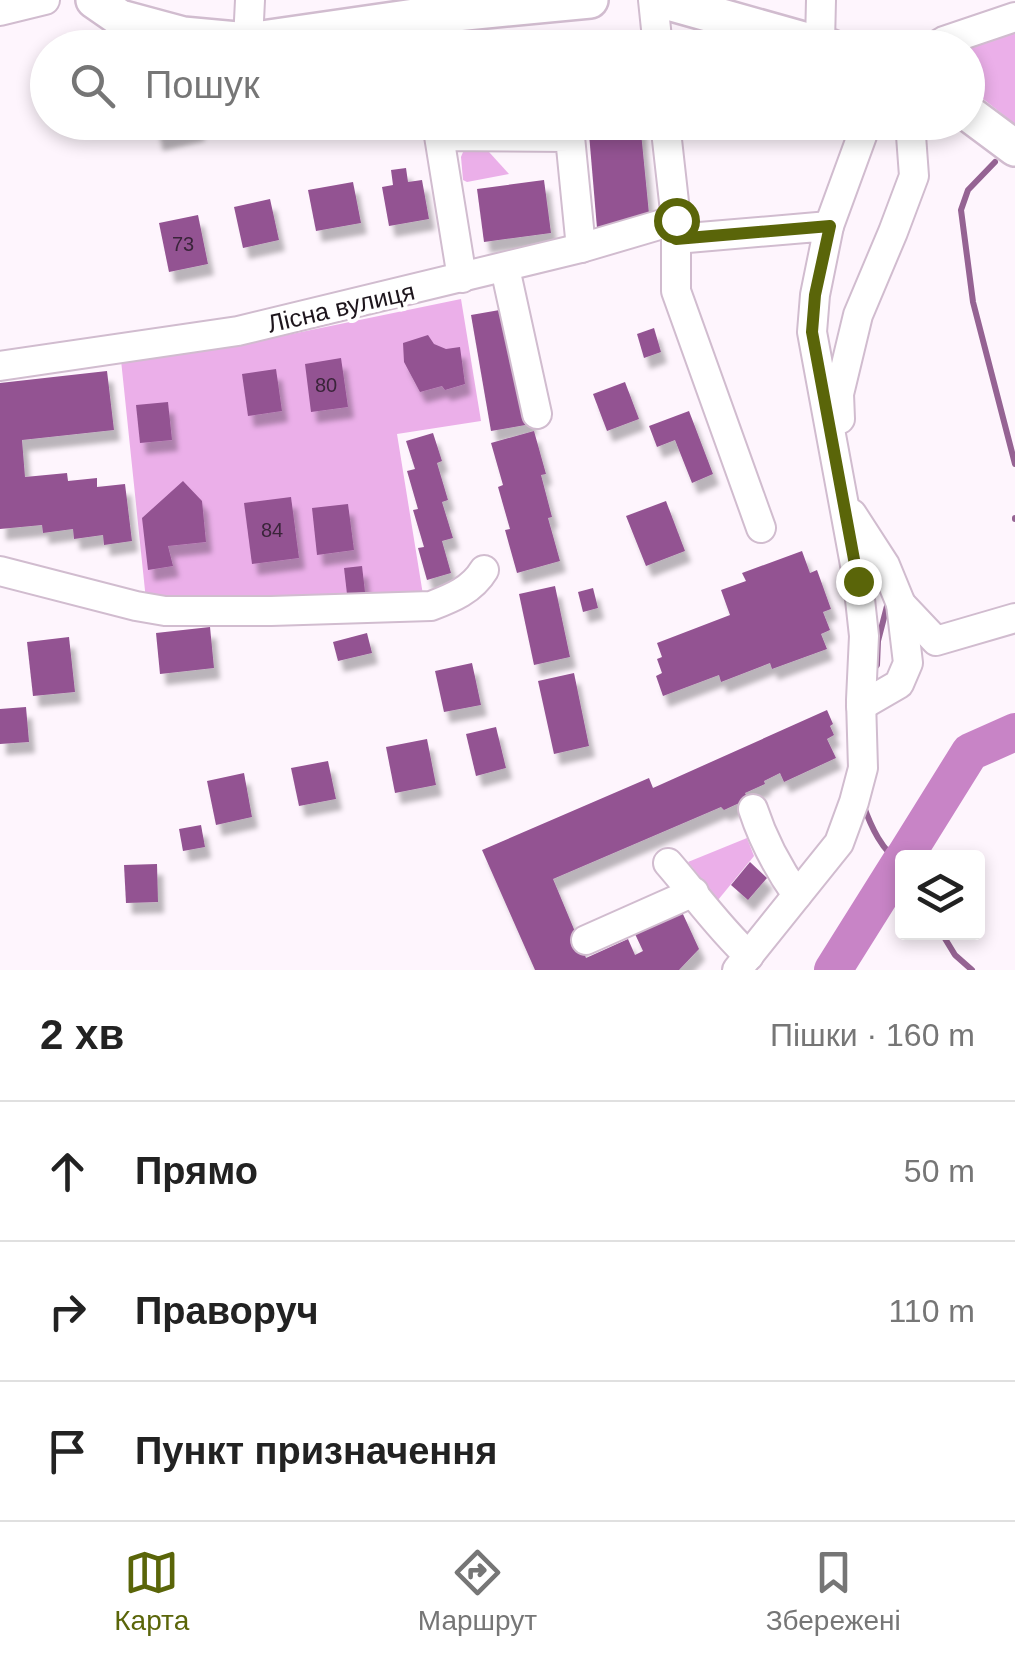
<!DOCTYPE html>
<html lang="uk">
<meta charset="utf-8">
<style>
body{margin:0;font-family:Helvetica,sans-serif;background:#f6f6f6;color:#222}
.controls{position:absolute;right:30px;bottom:30px;display:grid;overflow:hidden;border-radius:10px;box-shadow:0 5px 15px #0003}
.controls button{width:90px;height:90px;display:grid;place-items:center;padding:0;border:0;border-bottom:2px solid #e0e0e0;background:#fff;color:#222;font:50px sans-serif}
.stop{position:absolute;width:30px;height:30px;margin:-22px;border:8px solid #5a6509;border-radius:50%;background:#fff}
.stop.end{background:#5a6509;border-color:#fff;box-shadow:0 2px 10px #0008}
.list{margin:0;padding:0;list-style:none}
h2{display:flex;justify-content:space-between;align-items:center;height:130px;margin:0;padding:0 40px;font-size:42px}
h2 small{font-size:32px;font-weight:400;color:#767676}
.list li{display:grid;grid-template-columns:65px 1fr auto;gap:30px;align-items:center;box-sizing:border-box;height:140px;padding:0 40px;border-top:2px solid #e0e0e0}
.list b{display:block;font-size:38px;white-space:nowrap}
.list em{font-size:32px;font-style:normal;color:#767676}
.icon{flex:none;width:55px;height:55px;fill:none;stroke:currentColor;stroke-width:2;stroke-linecap:round;stroke-linejoin:round}
.map{position:relative;flex:none;width:1015px;height:970px;overflow:hidden}
.search{position:absolute;background:#fff;box-shadow:0 5px 15px #0003;left:30px;right:30px;top:30px;height:110px;display:flex;align-items:center;gap:25px;box-sizing:border-box;padding:0 35px;border-radius:55px;color:#767676;font-size:38px}
.sheet{height:550px;background:#fff}
nav{display:flex;justify-content:space-around;align-items:center;box-sizing:border-box;height:140px;border-top:2px solid #e0e0e0;background:#fff;font-size:28px;color:#767676}
nav a{display:grid;justify-items:center;gap:5px}
nav .on{color:#5a6509}
.map>svg:first-child{display:block}
.green{fill:#ebafe9}
.lines{fill:none;stroke-linecap:round;stroke-linejoin:round}
.stream{stroke:#956393;stroke-width:6}
.river{stroke:#c884c6;stroke-width:38}
.building{fill:#935392;filter:url(#shadow)}
.minor-casing{stroke:#d1bccf;stroke-width:32}
.major-casing{stroke:#d1bccf;stroke-width:40}
.minor{stroke:#fff;stroke-width:28}
.major{stroke:#fff;stroke-width:35}
.route{stroke:#5a6509;stroke-width:12}
.labels{text-anchor:middle;dominant-baseline:central;stroke-width:8;stroke-linejoin:round;paint-order:stroke}
.number-label{font-size:20px;fill:#3a243a}
.street-label{font-size:25px;fill:#1d151c;stroke:#fff}
</style>
<div class="map">
<svg width="1015" height="970" viewBox="0 0 1015 970">
<defs>
<filter id="shadow"><feDropShadow dx="6" dy="11" stdDeviation="2.5" flood-color="#0004"/></filter>
</defs>
<rect width="100%" height="100%" fill="#fef5fd"/>
<g class="green">
<path d="M1015,28v96l-47,-37v-39z"/>
<path d="M479,141l30,33 -42,8 -4,-2 -2,-23 4,-10z"/>
<path d="M461,299l20,122 -84,13 27,167 -278,-1 -25,-240 161,-24z"/>
<path d="M747,838l7,18 -36,44 -30,-38z"/>
</g>
<g class="lines">
<g class="stream">
<path d="M995,162l-27,28 -7,20 12,92 42,162"/>
<path d="M1015,518v1"/>
<path d="M871,672l6,-7 1,-24 9,-35"/>
<path d="M863,804c8,23 19,47 39,60"/>
<path d="M941,932l14,23 17,15"/>
</g>
<g class="river">
<path d="M904,858l66,-106 45,-20"/>
<path d="M833,970l69,-110"/>
</g>
</g>
<g class="building">
<path d="M153,122h44l2,8 -42,10z"/>
<path d="M588,122h52l10,102 -53,4z"/>
<path d="M406,168l2,14 14,-2 7,39 -40,7 -7,-39 11,-2 -2,-15z"/>
<path d="M544,180l7,53 -67,9 -7,-53z"/>
<path d="M353,182l8,41 -45,8 -8,-41z"/>
<path d="M270,199l9,41 -36,8 -9,-41z"/>
<path d="M198,215l10,49 -39,8 -10,-49z"/>
<path d="M511,308l20,116 -40,7 -20,-116z"/>
<path d="M654,328l7,24 -17,6 -7,-24z"/>
<path d="M428,335l6,9 12,5 14,-2 5,37 -20,6 -3,-4 -22,6 -16,-30 -1,-19z"/>
<path d="M341,358l7,49 -37,5 -6,-48z"/>
<path d="M276,369l6,42 -34,5 -6,-42z"/>
<path d="M107,371l7,59 -92,10 3,37 42,-4 1,8 29,-3v9l28,-3 7,57 -28,4 -1,-10 -29,4 -1,-10 -30,4 -1,-8 -42,4v-146z"/>
<path d="M625,382l14,37 -32,12 -14,-37z"/>
<path d="M168,402l4,38 -32,3 -4,-38z"/>
<path d="M689,411l24,63 -21,9 -17,-43 -18,7 -8,-21z"/>
<path d="M534,431l12,43 -5,1 11,42 -4,1 12,43 -43,12 -12,-43 5,-1 -12,-42 5,-2 -12,-42z"/>
<path d="M433,433l9,28 -5,2 11,37 -6,2 11,36 -11,3 9,32 -24,7 -9,-32 6,-1 -11,-37 5,-1 -11,-38 8,-2 -9,-28z"/>
<path d="M183,481l19,20 4,41 -38,4 5,20 -25,4 -6,-52z"/>
<path d="M291,497l8,61 -47,6 -8,-61z"/>
<path d="M666,501l19,50 -39,15 -20,-50z"/>
<path d="M348,504l6,46 -37,5 -5,-47z"/>
<path d="M802,551l8,22 7,-3 14,39 -8,3 7,18 -9,4 6,15 -55,20 -2,-6 -49,19 -2,-7 -56,21 -7,-20 6,-3 -5,-14 5,-2 -5,-14 73,-28 -9,-25 25,-9 -4,-8z"/>
<path d="M362,566l3,26 -18,2 -3,-26z"/>
<path d="M555,586l15,71 -36,8 -15,-71z"/>
<path d="M593,588l5,20 -15,4 -5,-20z"/>
<path d="M210,627l4,41 -54,6 -4,-41z"/>
<path d="M367,633l5,20 -34,8 -5,-19z"/>
<path d="M69,637l6,55 -42,4 -6,-54z"/>
<path d="M472,663l9,42 -37,7 -9,-41z"/>
<path d="M574,673l15,73 -35,8 -16,-73z"/>
<path d="M26,707l3,35 -29,2v-35z"/>
<path d="M827,710l6,14 -3,2 4,9 -7,4 9,19 -52,24 -4,-9 -16,8 1,3 -20,9 3,6 -24,11 -3,-3 -168,72 33,79 42,-19 7,16 8,-4 -8,-17 47,-22 17,37 -20,21h-144l-53,-120 167,-72 4,10z"/>
<path d="M496,727l10,41 -30,8 -10,-42z"/>
<path d="M427,739l9,46 -41,8 -9,-46z"/>
<path d="M328,761l8,38 -37,7 -8,-38z"/>
<path d="M244,773l8,44 -36,8 -9,-44z"/>
<path d="M201,825l4,22 -22,4 -4,-22z"/>
<path d="M750,862l17,16 -19,22 -17,-15z"/>
<path d="M157,864l1,38 -32,1 -2,-38z"/>
</g>
<g class="lines">
<defs>
<g id="minor">
<path d="M653,0l5,48"/>
<path d="M0,11l45,-11"/>
<path d="M248,41l2,-41"/>
<path d="M820,43l1,-43"/>
<path d="M932,48l12,-7 71,-24"/>
<path d="M665,122l11,98v71l85,237"/>
<path d="M829,226l38,-104"/>
<path d="M676,239l153,-13 -14,69 -3,37 46,249 6,55 -3,64 2,68 -9,34 -15,41 -102,127"/>
<path d="M505,268l32,146"/>
<path d="M462,278l-23,-142 131,1 11,111"/>
<path d="M0,366l238,-35 343,-83 95,-28"/>
<path d="M840,419l-1,-25 19,-79 35,-83 21,-56 -4,-54"/>
<path d="M852,514l33,51 16,39 7,59 -9,21 -38,22"/>
<path d="M0,571l136,35 29,5h106l160,-5c21,-8 41,-16 53,-36"/>
<path d="M901,604l35,37 79,-23"/>
<path d="M753,809c10,31 25,59 44,86"/>
<path d="M668,863c27,31 50,64 81,93"/>
<path d="M586,940l108,-48"/>
</g>
<g id="major">
<path d="M94,0l26,18 63,17 65,6 167,-24 175,-17"/>
<path d="M661,0l171,48"/>
<path d="M968,113l47,35"/>
</g>
</defs>
<use href="#minor" class="minor-casing"/>
<use href="#major" class="major-casing"/>
<use href="#minor" class="minor"/>
<use href="#major" class="major"/>
</g>
<g class="lines">
<path class="route" d="M676,220v19l154,-13 -15,69 -3,37 46,249"/>
</g>
<g class="labels">
<g class="number-label">
<text x="183" y="244">73</text>
<text x="326" y="385">80</text>
<text x="272" y="530">84</text>
</g>
<g class="street-label">
<text transform="translate(341 307) rotate(-13)">Лісна вулиця</text>
</g>
</g>
</svg>
<div class="controls">
<button><svg class="icon" aria-label="layers" viewBox="0 0 24 24"><path d="M12 4l9 5-9 5-9-5zM3 14l9 5 9-5"/></svg></button>
</div>
<div class="stop" style="left:676px;top:220px"></div>
<div class="stop end" style="left:858px;top:581px"></div>
<div class="search"><svg class="icon" aria-label="search" viewBox="0 0 24 24"><circle cx="10" cy="10" r="6"/><path d="M15 15l6 6"/></svg>Пошук</div>
</div>
<section class="sheet">
<h2>2 хв<small>Пішки · 160 m</small></h2>
<ul class="list">
<li><svg class="icon" aria-label="ahead" viewBox="0 0 24 24"><path d="M12 20V5M6 11l6-6 6 6"/></svg><div><b>Прямо</b></div><em>50 m</em></li>
<li><svg class="icon" aria-label="right" viewBox="0 0 24 24"><path d="M7 20v-9h11M14 6l5 5-5 5"/></svg><div><b>Праворуч</b></div><em>110 m</em></li>
<li><svg class="icon" aria-label="arrive" viewBox="0 0 24 24"><path d="M6 21V4h12l-3 4 3 4H6"/></svg><div><b>Пункт призначення</b></div></li>
</ul>
</section>
<nav>
<a class="on"><svg class="icon" aria-label="map" viewBox="0 0 24 24"><path d="M3 6l6-2 6 2 6-2v14l-6 2-6-2-6 2zM9 4v14M15 6v14"/></svg>Карта</a>
<a><svg class="icon" aria-label="directions" viewBox="0 0 24 24"><path d="M12 3l9 9-9 9-9-9zM9 14v-3h6M13 9l2 2-2 2"/></svg>Маршрут</a>
<a><svg class="icon" aria-label="saved" viewBox="0 0 24 24"><path d="M7 4h10v16l-5-4-5 4z"/></svg>Збережені</a>
</nav>
